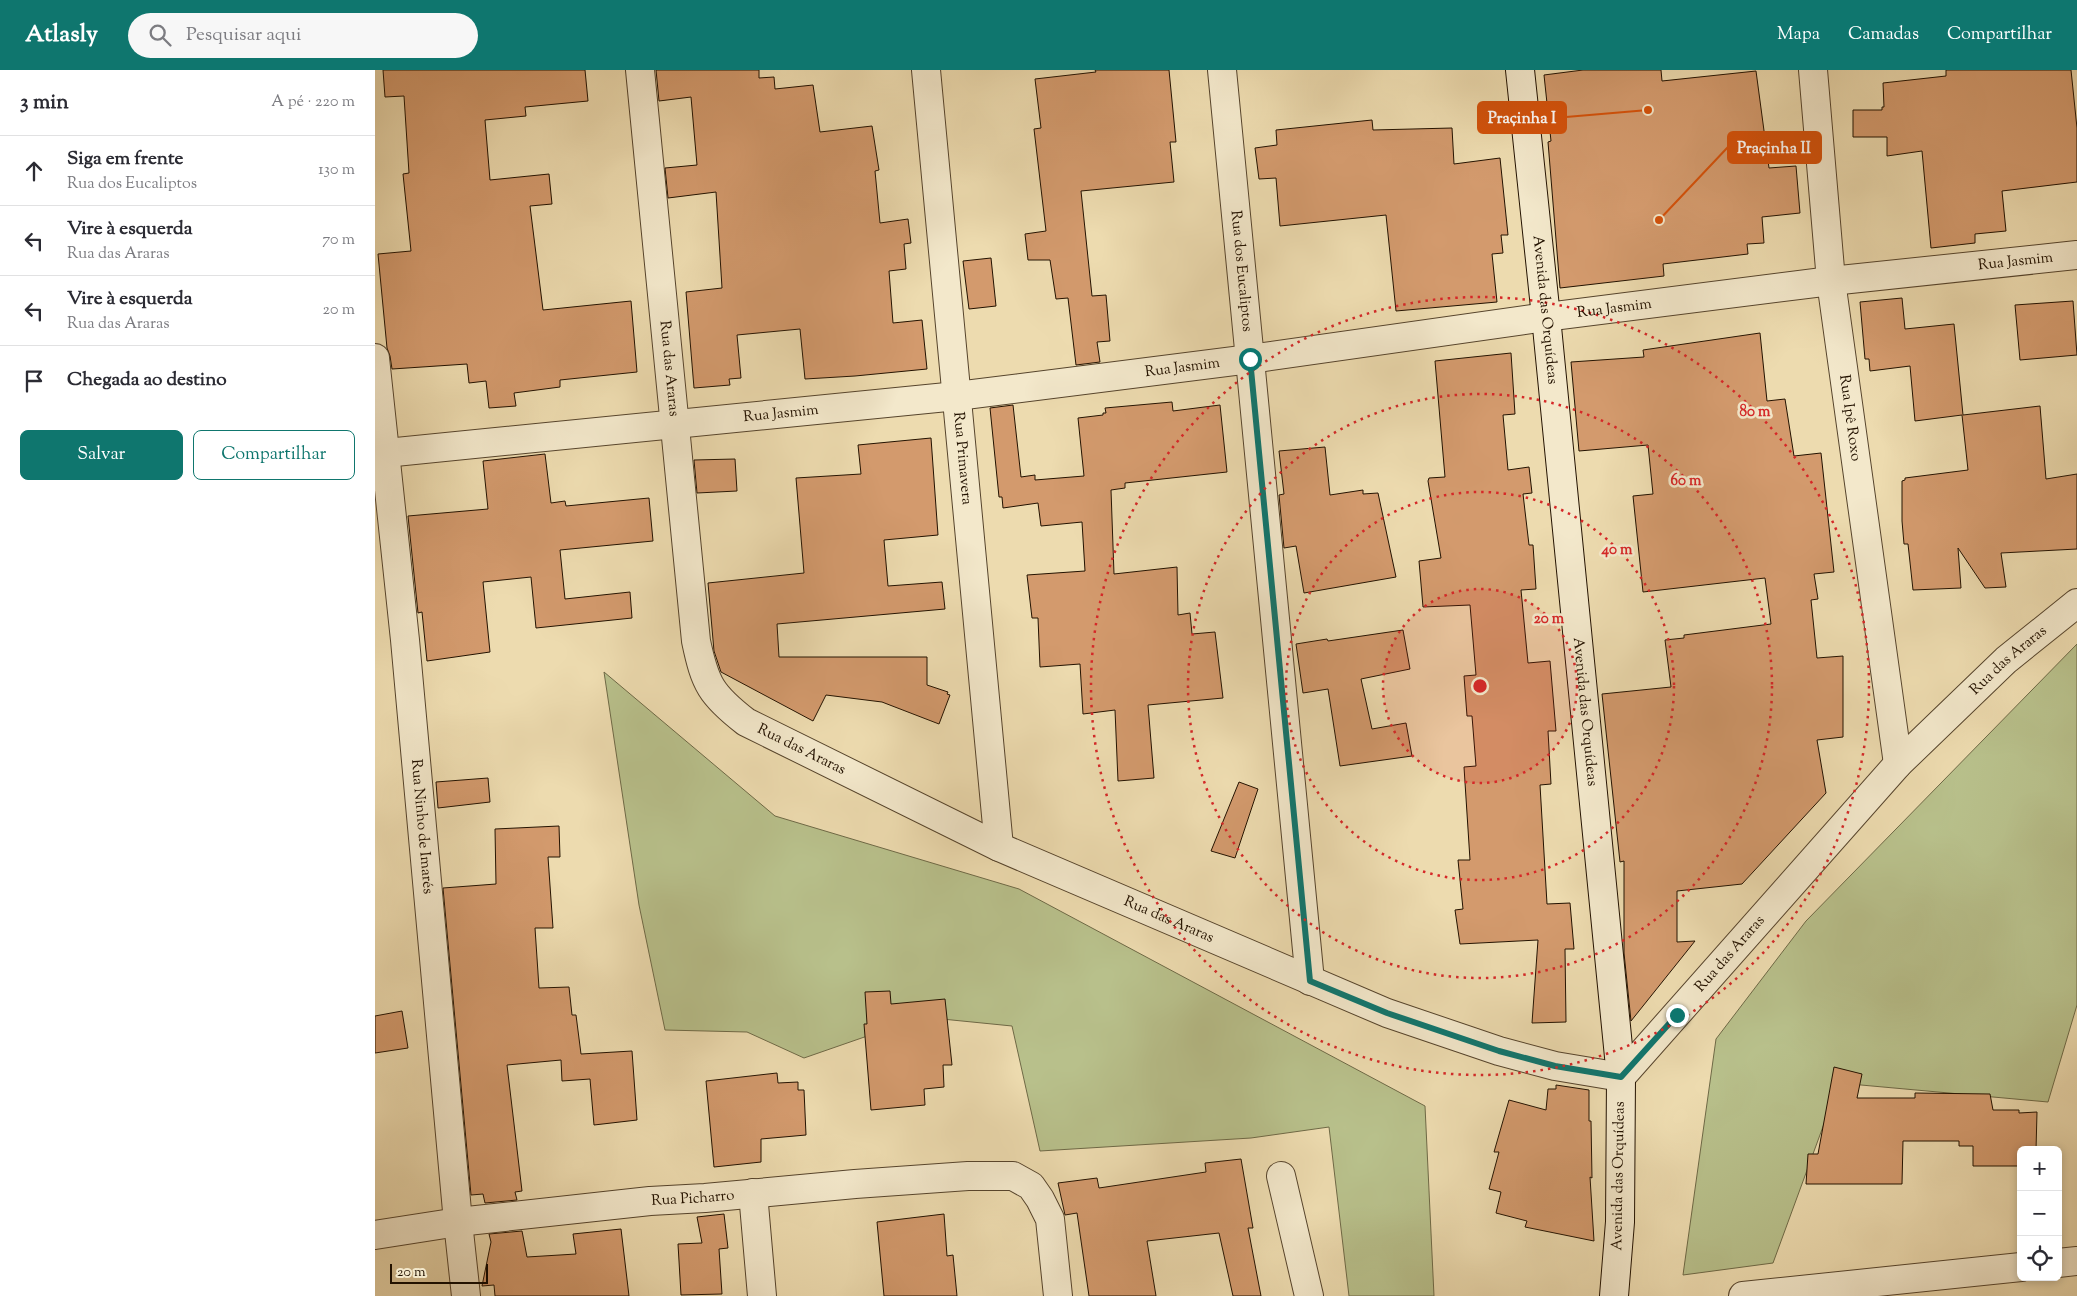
<!DOCTYPE html>
<html lang="pt">
<meta charset="utf-8">
<style>
body{margin:0;font-family:"Sorts Mill Goudy",serif;background:#f7f7f7;color:#2b2b33}
.controls{position:absolute;right:15px;bottom:15px;display:grid;overflow:hidden;border-radius:8px;box-shadow:0 2px 8px #0003}
.controls button{width:45px;height:45px;display:grid;place-items:center;padding:0;border:0;border-bottom:1px solid #e1e1e2;background:#fff;color:#2b2b33;font:25px sans-serif}
.scale{position:absolute;left:15px;bottom:12px;width:98px;box-sizing:border-box;padding-left:5px;border:2px solid #231200;border-top:0;font-size:14px;line-height:18px;white-space:nowrap;color:#231200;-webkit-text-stroke:4px #f3e8cb;paint-order:stroke}
.stop{position:absolute;width:15px;height:15px;margin:-11px;border:4px solid #0f766e;border-radius:50%;background:#fff}
.stop.end{background:#0f766e;border-color:#fff;box-shadow:0 1px 5px #0008}
.list{margin:0;padding:0;list-style:none}
h2{display:flex;justify-content:space-between;align-items:center;height:65px;margin:0;padding:0 20px;font-size:21px}
h2 small{font-size:16px;font-weight:400;color:#7c7c81}
.list li{display:grid;grid-template-columns:32px 1fr auto;gap:15px;align-items:center;box-sizing:border-box;height:70px;padding:0 20px;border-top:1px solid #e1e1e2}
.list b{display:block;font-size:19px;white-space:nowrap}
.list p{margin:0;font-size:16px;white-space:nowrap;color:#7c7c81}
.list em{font-size:16px;font-style:normal;color:#7c7c81}
.actions{display:flex;gap:10px;padding:15px 20px}
.actions a{flex:1;padding:11px 0;border:1px solid #0f766e;border-radius:8px;text-align:center;font-size:18px;color:#0f766e}
.actions .main{background:#0f766e;color:#fff}
.icon{flex:none;width:28px;height:28px;fill:none;stroke:currentColor;stroke-width:2;stroke-linecap:round;stroke-linejoin:round}
.map{position:relative;flex:none;width:1702px;height:1226px;overflow:hidden}
header{display:flex;align-items:center;gap:30px;box-sizing:border-box;height:70px;padding:0 25px;background:#0f766e;color:#fff}
header strong{font-size:24px}
nav{display:flex;gap:28px;margin-inline-start:auto;font-size:18px}
.search{width:350px;height:45px;background:#f7f7f7;display:flex;align-items:center;gap:12px;box-sizing:border-box;padding:0 18px;border-radius:28px;color:#7c7c81;font-size:19px}
main{display:flex}
aside{flex:1;background:#fff}
.map>svg:first-child{display:block}
.green{fill:#b8c08b;stroke:#6e6946}
.building{fill:#d39a6d;stroke:#231200}
.lines{fill:none;stroke-linecap:round;stroke-linejoin:round}
.street-casing{stroke:#56442c;stroke-width:30}
.secondary-casing{stroke:#231200;stroke-width:30}
.street{stroke:#f3e8cb;stroke-width:28}
.secondary{stroke:#f3e8cb;stroke-width:28}
.route{stroke:#0f766e;stroke-width:6}
.ring{fill:none;stroke:#d62828;stroke-width:2.5;stroke-dasharray:2.5 5}
.labels{text-anchor:middle;dominant-baseline:central;stroke-width:5;stroke-linejoin:round;paint-order:stroke}
.street-label{font-size:15px;fill:#231200;stroke:#f3e8cb}
.centre{fill:#d62828;stroke:#f3e8cb;stroke-width:2.5}
.ring-label{font-size:15px;text-anchor:middle;font-weight:bold;fill:#d62828;stroke:#f3e8cb;stroke-width:5;stroke-linejoin:round;paint-order:stroke}
.leader{fill:none;stroke:#d4520b;stroke-width:2}
.callout-dot{fill:#d4520b;stroke:#f3e8cb;stroke-width:2}
.callout{fill:#d4520b;stroke:#d4520b;stroke-width:2}
.callout-label{font-size:16px;text-anchor:middle;font-weight:bold;fill:#fff}
</style>
<header>
<strong>Atlasly</strong>
<div class="search"><svg class="icon" aria-label="search" viewBox="0 0 24 24"><circle cx="10" cy="10" r="6"/><path d="M15 15l6 6"/></svg>Pesquisar aqui</div>
<nav><a>Mapa</a><a>Camadas</a><a>Compartilhar</a></nav>
</header>
<main>
<aside>
<h2>3 min<small>A pé · 220 m</small></h2>
<ul class="list">
<li><svg class="icon" aria-label="ahead" viewBox="0 0 24 24"><path d="M12 20V5M6 11l6-6 6 6"/></svg><div><b>Siga em frente</b><p>Rua dos Eucaliptos</p></div><em>130 m</em></li>
<li><svg class="icon" aria-label="left" viewBox="0 0 24 24"><path d="M17 20v-9H6M10 6l-5 5 5 5"/></svg><div><b>Vire à esquerda</b><p>Rua das Araras</p></div><em>70 m</em></li>
<li><svg class="icon" aria-label="left" viewBox="0 0 24 24"><path d="M17 20v-9H6M10 6l-5 5 5 5"/></svg><div><b>Vire à esquerda</b><p>Rua das Araras</p></div><em>20 m</em></li>
<li><svg class="icon" aria-label="arrive" viewBox="0 0 24 24"><path d="M6 21V4h12l-3 4 3 4H6"/></svg><div><b>Chegada ao destino</b></div></li>
</ul>
<div class="actions"><a class="main">Salvar</a><a>Compartilhar</a></div>
</aside>
<div class="map">
<svg width="1702" height="1226" viewBox="0 0 1702 1226">
<rect width="100%" height="100%" fill="#eddbaf"/>
<filter id="stains"><feTurbulence type="fractalNoise" baseFrequency=".004" numOctaves="4"/><feColorMatrix values="0 0 0 0 .2 0 0 0 0 .09 0 0 0 0 .02 0 0 0 .5 -.17"/></filter>
<radialGradient id="worn" r=".72"><stop offset=".6" stop-color="#630" stop-opacity="0"/><stop offset="1" stop-color="#630" stop-opacity=".3"/></radialGradient>
<g class="green">
<path d="M1702,574v361l-29,97 -209,-19 -66,180 -90,12 33,-236 90,-118z"/>
<path d="M229,602l171,144 244,73 406,217 9,190h-85l-20,-169 -78,11 -211,13 -28,-125 -90,-9 -118,41 -57,-26 -82,-2 -26,-125z"/>
</g>
<g class="building">
<path d="M8,0h202l3,31 -63,6 1,9 -41,4 5,60 59,-6 3,30 -22,2 13,104 88,-9 6,71 -77,8v7l-46,6 2,13 -27,2 -3,-27 -17,2 -2,-19 -75,5 -2,-13 -3,-8 -9,-94 33,-3 -8,-77 6,-1 -5,-77 -19,1z"/>
<path d="M281,0h103v8l15,-1 1,12 38,-4 7,47 52,-6 7,44 -4,1 5,52 28,-4 3,24 -7,1 2,25 -17,2 4,52 29,-3 5,49 -72,7 -50,3 -5,-50 -63,6 4,43 -12,1 1,6 -36,3 -8,-96 36,-4 -6,-96 -48,6 -3,-30 32,-3 -6,-68 -32,4z"/>
<path d="M720,0h74l7,72h-6l4,40 -93,9 11,105 14,-1 4,46 -13,1 3,20 -24,3 -8,-67 -12,1 -6,-39h-22l-3,-26 21,-3 -12,-102 7,-1 -6,-49 61,-7z"/>
<path d="M1208,0h78l1,11 94,-10 13,97 27,-2 4,47 -38,4 2,26 -17,1 1,10 -85,10 1,12 -104,12 -12,-146 3,-1 -7,-66z"/>
<path d="M1571,0h125l6,58v54l-75,9 4,40 -31,3v9l-44,5 -9,-97 -35,5v-19h-34v-27h29v-3h2l-1,-24 63,-7z"/>
<path d="M997,50l1,10 79,-2 2,36 46,-6 8,77h-7l2,18 -11,1 5,48 -101,9 -10,-96 -106,11 -4,-48 -17,1 -4,-31 22,-3 -1,-15z"/>
<path d="M616,188l5,48 -27,3 -6,-48z"/>
<path d="M1527,228l3,31 49,-5 9,91 77,-9 6,73 31,-5v75l-76,4 5,34 -21,1 -27,-40 3,40 -48,2 -5,-46h-4l-2,-23v-40l3,-1v-2l63,-8 -6,-55 -47,6 -5,-55 -40,5 -1,-12h-4l-5,-57z"/>
<path d="M1698,231l4,54 -57,5 -5,-55z"/>
<path d="M1385,263l7,68 18,-2 9,57 27,-3 13,119 -20,2 4,25 -7,1 6,58 26,-2v81l-26,3 9,53 -84,91 -65,7v51l18,-1 -64,80 -7,-68v-92l-4,1 -18,-168 69,-7 -6,-47 19,-2v-3l87,-11 -6,-46 -122,14 -10,-96 20,-2 -5,-49 -69,6 -8,-89 73,-5 -1,-7z"/>
<path d="M1136,283l4,61 -12,1 5,55 21,-3 3,26 -9,1 6,51h4l3,44 -15,1 7,73 22,-2 6,70h-8l3,53 -11,1 7,119 23,-1 4,46h-9l1,73 -34,1 6,-83 -78,4 -5,-34 8,-1 -5,-49h12l-6,-93 12,-1 -4,-50h-5l-3,-40 12,-1 -6,-70 -47,2 -4,-46 22,-3 -13,-77 1,-3 16,-1 -10,-116z"/>
<path d="M797,332l1,9 47,-6 7,67 -102,11v5l-14,2 3,84 63,-7 1,48 12,-2 2,21 23,-2 8,66 -75,7 6,73 -36,3 -3,-71 -32,4 -3,-50 -40,3 -2,-49h-6l-5,-43 58,-4 -3,-49 -41,4 -3,-23 -35,5 -1,-11h-3l-9,-89 23,-3 8,72 14,-2v5l49,-4 -6,-58 25,-3v-2h3l-1,-5z"/>
<path d="M556,368l7,97 -54,5 4,46 54,-4 3,27 -168,15 2,33h148v28l21,7 -1,2 3,1 -11,29 -57,-22 -56,-7 -13,26 -92,-49 -7,-21 -6,-68 96,-10 -8,-95 65,-4 -3,-29z"/>
<path d="M950,377l5,48 33,-5v4l15,-1 18,84 -92,16 -8,-47 -12,2 -5,-53 5,-1 -5,-43z"/>
<path d="M170,384l6,49 14,-2 1,5 83,-8 4,43 -93,9 5,49 65,-7 2,26 -96,10 -5,-51 -48,5 7,70 -63,9 -5,-49 -4,1 -10,-97 80,-7 -5,-48z"/>
<path d="M360,389l2,32 -40,2 -3,-33z"/>
<path d="M1028,560l7,39 -49,10 11,50 34,-6 6,33 -72,10 -12,-77 -25,4 -7,-49 31,-5 1,2z"/>
<path d="M113,708l2,24 -52,6 -2,-26z"/>
<path d="M864,712l19,7 -23,69 -24,-7z"/>
<path d="M184,756l1,31h-12l5,71h-18l4,60 30,-1 3,28h4l5,39 51,-3 5,69 -43,5 -4,-46 -28,2 -1,-21 -54,5 15,126 -7,1 2,8 -32,3 -2,-9 -12,1 -28,-307 53,-4 -1,-55z"/>
<path d="M515,921l1,13 54,-5 7,66h-9l1,22 -20,2 1,16 -54,5 -7,-86h3l-2,-32z"/>
<path d="M27,941l6,37 -33,5v-37z"/>
<path d="M1459,997l28,7 -5,24h58v-5l75,1 3,16h26v3l18,-1 -1,38h-15v16h-48v-20h-14v-5h-56l-1,43h-96l2,-30h10z"/>
<path d="M402,1003l1,10 20,-1v8h6l2,45 -45,4v23l-47,5 -8,-86z"/>
<path d="M1181,1015l33,5v31h2l1,57 -2,-1 4,64 -69,-14 2,-6 -31,-8 5,-21 -12,-3 10,-37h-5l15,-52 37,10 2,-21h8z"/>
<path d="M866,1089l12,69h-5l13,68h-28l-14,-63 -72,8 9,55h-67l-12,-83 -12,2 -7,-32 39,-5 2,10 107,-16 -1,-9z"/>
<path d="M349,1144l4,34 -9,1 3,45 -41,1 -3,-51 24,-1 -5,-26z"/>
<path d="M569,1144l3,42 6,-1 4,41h-73l-7,-74z"/>
<path d="M246,1159l8,67h-134l-1,-11 -12,1 9,-44 -2,-8 33,-3 5,26 49,-3 -3,-20z"/>
</g>
<g class="lines">
<defs>
<g id="street">
<path id="s1" d="M265,0l56,571c9,43 15,54 50,81l253,125 388,166 112,38 56,15 66,11 277,-313 108,-104 71,-57"/>
<path id="s2" d="M551,0l73,777"/>
<path id="s3" d="M847,0l88,911"/>
<path id="s4" d="M1438,0l18,211 67,483"/>
<path id="s5" d="M0,288l30,282 53,582 8,74"/>
<path id="s6" d="M0,384l582,-58 293,-37 296,-42 285,-36 246,-26"/>
<path d="M906,1106l28,120"/>
<path d="M378,1123l9,103"/>
<path id="s7" d="M0,1165l83,-13 192,-21 55,-3 150,-14 113,-8h45l18,10 9,13 10,20 8,77"/>
<path d="M1683,1193l19,-2"/>
<path d="M1368,1226l278,-29"/>
</g>
<g id="secondary">
<path id="s8" d="M1145,0l26,247 75,760 -1,145 -6,74"/>
</g>
</defs>
<use href="#street" class="street-casing"/>
<use href="#secondary" class="secondary-casing"/>
<use href="#street" class="street"/>
<use href="#secondary" class="secondary"/>
</g>
<g class="lines">
<path class="route" d="M875,289l60,622 77,32 112,38 56,15 66,11 56,-62"/>
</g>
<circle cx="1105" cy="616" r="97" fill="#d62828" fill-opacity=".12"/>
<g class="ring">
<circle cx="1105" cy="616" r="97"/>
<circle cx="1105" cy="616" r="194"/>
<circle cx="1105" cy="616" r="292"/>
<circle cx="1105" cy="616" r="389"/>
</g>
<g class="labels">
<g class="street-label">
<text stroke="none"><textPath href="#s6" startOffset="1652">Rua Jasmim</textPath></text>
<text stroke="none"><textPath href="#s3" startOffset="202">Rua dos Eucaliptos</textPath></text>
<text stroke="none"><textPath href="#s8" startOffset="241">Avenida das Orquídeas</textPath></text>
<text stroke="none"><textPath href="#s6" startOffset="1248">Rua Jasmim</textPath></text>
<text stroke="none"><textPath href="#s1" startOffset="300">Rua das Araras</textPath></text>
<text stroke="none"><textPath href="#s6" startOffset="812">Rua Jasmim</textPath></text>
<text stroke="none"><textPath href="#s6" startOffset="408">Rua Jasmim</textPath></text>
<text stroke="none"><textPath href="#s4" startOffset="350">Rua Ipê Roxo</textPath></text>
<text stroke="none"><textPath href="#s2" startOffset="390">Rua Primavera</textPath></text>
<text stroke="none"><textPath href="#s1" startOffset="2189">Rua das Araras</textPath></text>
<text stroke="none"><textPath href="#s8" startOffset="645">Avenida das Orquídeas</textPath></text>
<text stroke="none"><textPath href="#s1" startOffset="734">Rua das Araras</textPath></text>
<text stroke="none"><textPath href="#s5" startOffset="471">Rua Ninho de Imarés</textPath></text>
<text stroke="none"><textPath href="#s1" startOffset="1139">Rua das Araras</textPath></text>
<text stroke="none"><textPath href="#s1" startOffset="1784">Rua das Araras</textPath></text>
<text transform="translate(1244 1106) rotate(-89)">Avenida das Orquídeas</text>
<text stroke="none"><textPath href="#s7" startOffset="320">Rua Picharro</textPath></text>
</g>
</g>
<circle cx="1105" cy="616" r="8" class="centre"/>
<g class="ring-label">
<text x="1380" y="346">80 m</text>
<text x="1311" y="415">60 m</text>
<text x="1242" y="484">40 m</text>
<text x="1174" y="553">20 m</text>
</g>
<path class="leader" d="M1273 40L1191 47M1284 150L1353 77"/>
<g class="callout-dot">
<circle cx="1273" cy="40" r="5"/>
<circle cx="1284" cy="150" r="5"/>
</g>
<g class="callout">
<rect x="1103" y="32" width="88" height="31" rx="5"/>
<rect x="1353" y="62" width="93" height="31" rx="5"/>
</g>
<g class="callout-label">
<text x="1147" y="53">Praçinha I</text>
<text x="1399" y="83">Praçinha II</text>
</g>
<rect width="100%" height="100%" filter="url(#stains)"/>
<rect width="100%" height="100%" fill="url(#worn)"/>
</svg>
<div class="controls">
<button>+</button>
<button>−</button>
<button><svg class="icon" aria-label="locate" viewBox="0 0 24 24"><circle cx="12" cy="12" r="6"/><path d="M12 2v4M12 18v4M2 12h4M18 12h4"/></svg></button>
</div>
<div class="scale">20 m</div>
<div class="stop" style="left:875px;top:289px"></div>
<div class="stop end" style="left:1302px;top:945px"></div>
</div>
</main>
